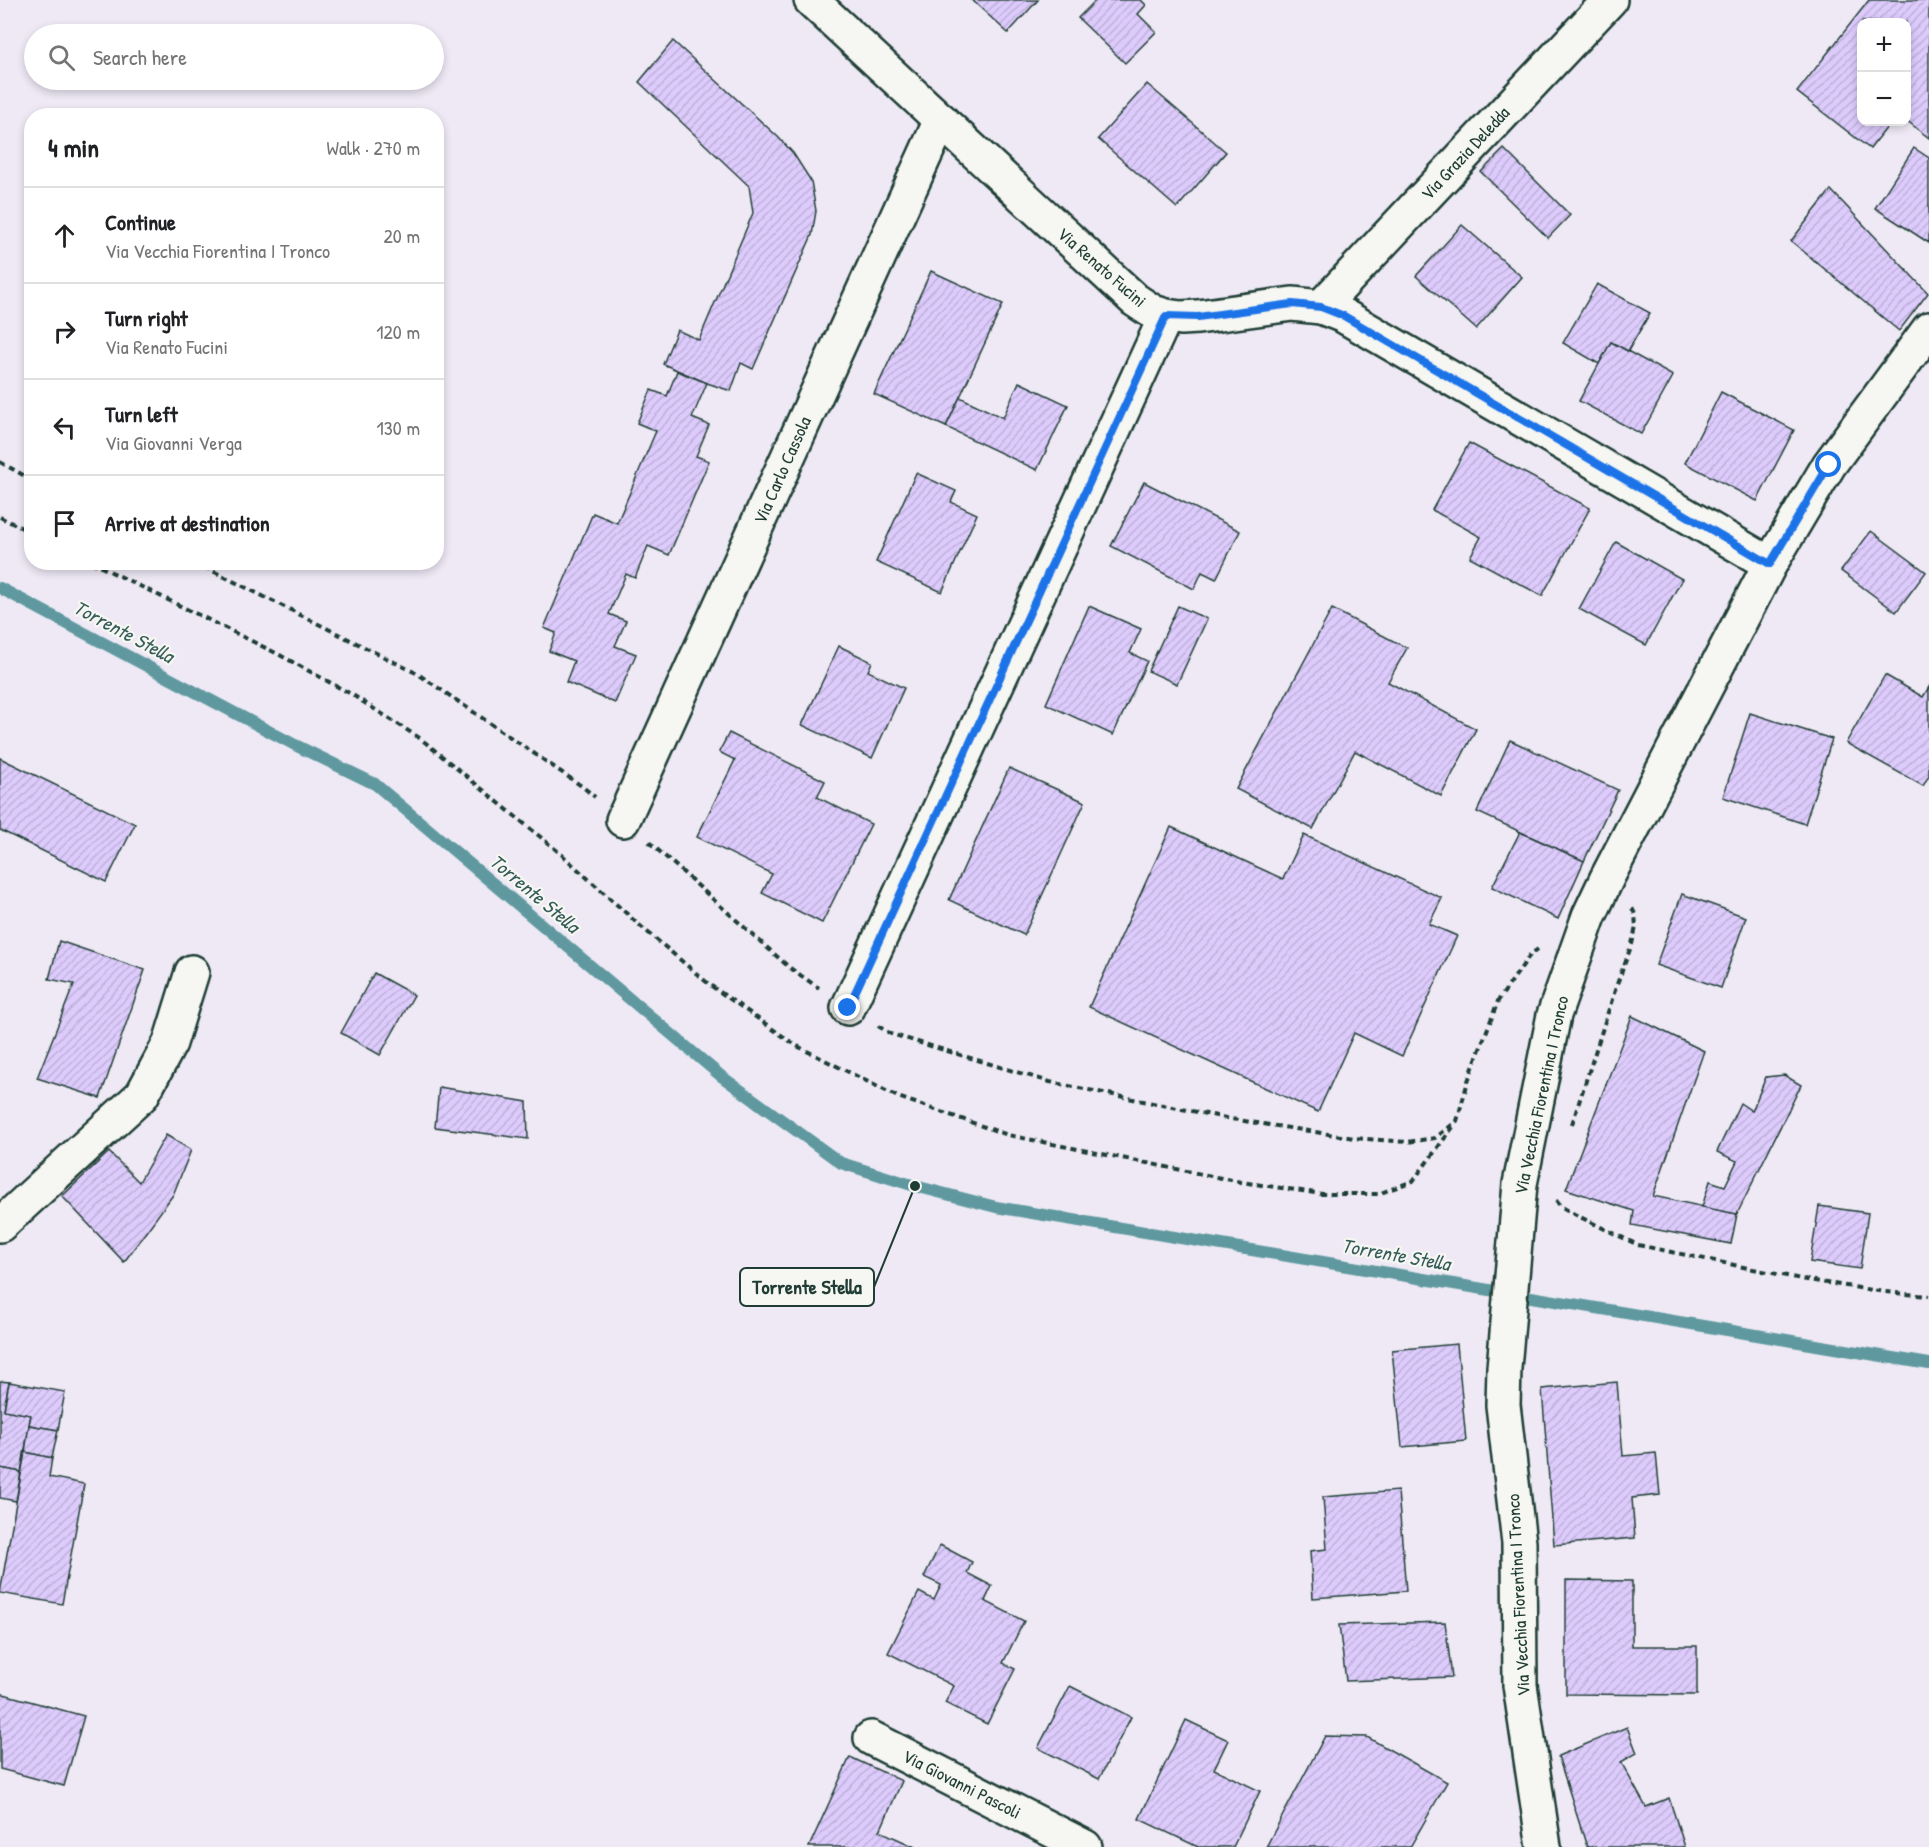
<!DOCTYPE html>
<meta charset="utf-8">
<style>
body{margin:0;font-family:"Patrick Hand",sans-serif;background:#f6f6f6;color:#202124}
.controls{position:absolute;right:18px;top:18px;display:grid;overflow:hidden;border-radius:12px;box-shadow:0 3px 9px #0003}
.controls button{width:54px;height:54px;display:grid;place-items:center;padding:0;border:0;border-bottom:2px solid #e0e0e0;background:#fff;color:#202124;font:30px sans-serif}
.stop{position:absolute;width:18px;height:18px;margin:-14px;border:4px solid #1a73e8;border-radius:50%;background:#fff}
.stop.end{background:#1a73e8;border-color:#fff;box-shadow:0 2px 6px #0008}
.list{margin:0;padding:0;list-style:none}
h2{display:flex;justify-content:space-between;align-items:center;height:78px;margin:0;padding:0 24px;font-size:26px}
h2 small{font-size:20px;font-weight:400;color:#757577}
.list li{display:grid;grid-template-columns:39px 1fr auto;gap:18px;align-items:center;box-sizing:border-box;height:96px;padding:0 24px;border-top:2px solid #e0e0e0}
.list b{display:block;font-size:22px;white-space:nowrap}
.list p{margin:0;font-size:20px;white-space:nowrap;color:#757577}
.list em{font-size:20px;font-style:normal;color:#757577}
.icon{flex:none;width:33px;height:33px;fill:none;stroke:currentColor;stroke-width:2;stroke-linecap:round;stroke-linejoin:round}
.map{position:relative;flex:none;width:1929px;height:1847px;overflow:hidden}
.search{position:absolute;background:#fff;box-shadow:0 3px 9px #0003;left:24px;top:24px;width:420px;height:66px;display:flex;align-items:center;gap:15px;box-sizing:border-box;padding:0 21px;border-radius:33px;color:#757577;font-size:22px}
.panel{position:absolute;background:#fff;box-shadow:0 3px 9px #0003;left:24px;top:108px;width:420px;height:462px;border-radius:24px}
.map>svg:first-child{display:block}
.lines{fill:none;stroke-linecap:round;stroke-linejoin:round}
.stream{stroke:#5e999f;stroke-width:12}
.building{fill:url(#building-hatch);stroke:#1f3d34;stroke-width:1.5}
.minor-casing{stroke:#1f3d34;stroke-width:38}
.path{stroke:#1f3d34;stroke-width:4;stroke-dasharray:6 4.5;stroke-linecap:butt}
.minor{stroke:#f6f6f2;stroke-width:33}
.route{stroke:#1a73e8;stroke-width:8}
.labels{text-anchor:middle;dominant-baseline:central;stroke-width:4.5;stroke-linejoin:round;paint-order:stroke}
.street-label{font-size:18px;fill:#1f3d34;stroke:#f6f6f2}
.water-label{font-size:20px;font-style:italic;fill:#345c58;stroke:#f6f6f2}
.leader{fill:none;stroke:#1f3d34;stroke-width:2}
.callout-dot{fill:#1f3d34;stroke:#f6f6f2;stroke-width:2}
.callout{fill:#f6f6f2;stroke:#1f3d34;stroke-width:2}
.callout-label{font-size:20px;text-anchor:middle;font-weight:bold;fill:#1f3d34}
</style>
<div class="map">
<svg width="1929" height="1847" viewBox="0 0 1929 1847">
<defs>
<pattern id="building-hatch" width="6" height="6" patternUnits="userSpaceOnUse" patternTransform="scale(1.5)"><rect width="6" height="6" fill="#ddcbfc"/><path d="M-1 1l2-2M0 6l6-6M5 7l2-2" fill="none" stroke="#bdafd9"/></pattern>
</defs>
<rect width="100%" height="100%" fill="#eee9f5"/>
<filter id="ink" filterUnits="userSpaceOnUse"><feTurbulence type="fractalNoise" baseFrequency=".0167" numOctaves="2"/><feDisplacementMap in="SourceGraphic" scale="12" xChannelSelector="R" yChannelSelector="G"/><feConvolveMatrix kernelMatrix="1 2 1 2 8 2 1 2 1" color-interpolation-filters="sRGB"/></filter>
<g filter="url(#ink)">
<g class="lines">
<path class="stream" d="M0,588l295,157 80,39 346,292 120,87 74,23 81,21 933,157"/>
</g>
<g class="building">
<path d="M972,0h66l-30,33z"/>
<path d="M1096,0h45l5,5 -8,9 18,18 -31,31 -47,-45z"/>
<path d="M1869,0h60v138l-23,-18v-98h-44v100h29l-21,27 -73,-57z"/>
<path d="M673,41l105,96 15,16 18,28 5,30 -4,24 -59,134 -12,-6 -10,28 -24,-8 -44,-19 14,-34 22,10 54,-127 -4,-27 -110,-104z"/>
<path d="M1147,84l79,68 -49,56 -79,-69z"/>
<path d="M1914,148l15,10v85l-54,-35z"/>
<path d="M1504,149l66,66 -22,23 -67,-66z"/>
<path d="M1831,190l97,103 -29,38 -108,-90z"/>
<path d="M1462,225l60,52 -46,52 -60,-53z"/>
<path d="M931,271l72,33 -57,123 -72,-33z"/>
<path d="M1597,284l53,29 -22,38 -17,-9 -12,22 -36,-21z"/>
<path d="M1611,342l62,34 -32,58 -62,-33z"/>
<path d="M677,371l30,12 -15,35 17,7 -13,31 13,5 -40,94 -21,-9 -13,32 -9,-4 -17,40 17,7 -11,25 21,8 -21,49 -49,-21 8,-21 -25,-10 7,-18 -12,-5 49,-115 24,10 39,-92 -19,-8 14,-33 16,6z"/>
<path d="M1019,382l49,23 -31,65 -91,-43 14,-30 43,21z"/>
<path d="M1721,392l73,38 -37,71 -72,-38z"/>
<path d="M1469,443l121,65 -48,88 -72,-39 11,-20 -49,-27z"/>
<path d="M916,473l40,18 -5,11 26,12 -35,78 -66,-30z"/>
<path d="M1144,482l96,49 -24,48 -14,-7 -8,17 -83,-43z"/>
<path d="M1871,531l55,41 -30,40 -55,-41z"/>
<path d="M1616,542l66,37 -36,66 -67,-36z"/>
<path d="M1089,606l52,23 -11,24 17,8 -34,74 -67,-31z"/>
<path d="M1178,606l29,13 -30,65 -29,-13z"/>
<path d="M1332,609l75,39 -19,34 88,47 -35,67 -86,-45 -42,78 -77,-40z"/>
<path d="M839,646l33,16 -4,9 36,17 -32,70 -70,-33z"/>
<path d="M1885,675l38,22 6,-10v88l-6,11 -77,-43z"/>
<path d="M1750,713l82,26 -27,85 -82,-27z"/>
<path d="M729,733l96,48 -8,16 54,27 -49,99 -60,-30 10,-19 -75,-37 38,-77 -16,-8z"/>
<path d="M1510,740l108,50 -34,71 -107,-49z"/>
<path d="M0,758l135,66 -29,58 -106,-52z"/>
<path d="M1009,768l76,34 -61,133 -75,-35z"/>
<path d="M1171,827l112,52 21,-44 138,63 -13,26 28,12 -55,120 -48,-23 -36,79 -229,-105z"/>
<path d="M1520,832l64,29 -26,58 -66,-32z"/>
<path d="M1682,894l64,23 -25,71 -65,-23z"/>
<path d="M59,941l86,29 -45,128 -63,-20 37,-94 -25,-5z"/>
<path d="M374,973l40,22 -34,60 -39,-22z"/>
<path d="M1632,1016l72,35 -51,145 84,18 -6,30 -99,-19 2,-14 -68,-22z"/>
<path d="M1784,1075l17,10 -64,129 -35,-7 8,-26 15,5 12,-25 -20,-9 23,-49 12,8 14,-34z"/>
<path d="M439,1087l88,15 1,37 -93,-12z"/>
<path d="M166,1135l25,15 -18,45 -49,67 -62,-66 47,-44 30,30z"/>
<path d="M1819,1206l49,7 -8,56 -50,-7z"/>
<path d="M1457,1344l9,97 -64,6 -10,-97z"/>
<path d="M0,1381l9,1 -5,28 27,5 -10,57 -21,-4z"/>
<path d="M9,1382l56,10 -7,38 -29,-5 2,-10 -27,-5z"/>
<path d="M1617,1382l6,74 33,-3 4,42 -28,3 3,40 -81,7 -12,-156z"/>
<path d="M29,1425l29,5 -6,28 -27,-6z"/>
<path d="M25,1452l27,6 -3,19 35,7 -22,120 -62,-11z"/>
<path d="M0,1468l21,4 -5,29 -16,-3z"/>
<path d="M1398,1491l8,100 -93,7 -3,-47 17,-2 -4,-52z"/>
<path d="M940,1545l32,17 -5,11 25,13 -7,15 39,20 -21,42 12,6 -28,55 -42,-21 9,-17 -66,-33 31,-61 15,8 7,-15 -17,-8z"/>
<path d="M1566,1580l66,1v65h65v49l-131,-1z"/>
<path d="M1445,1622l7,55 -106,4 -7,-56z"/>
<path d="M1070,1686l61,31 -32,62 -61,-31z"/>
<path d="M0,1693l84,23 -20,70 -64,-17z"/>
<path d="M1186,1720l42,20 -14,29 46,22 -27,56h-35l-59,-28z"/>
<path d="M1627,1727l10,26 -16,9 25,45 23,-9 16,49h-98l-29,-91z"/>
<path d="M1325,1736l42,1 80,45 -37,65h-144z"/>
<path d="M850,1757l52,24 -22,50 35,16h-106z"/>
</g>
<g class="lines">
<defs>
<g id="minor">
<path d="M811,0l324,300 18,12 13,4 15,2 17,-1 94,-13 29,3 23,9 426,248"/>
<path d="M1321,307l289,-307"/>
<path d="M623,820l318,-700"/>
<path d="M848,1008l318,-692"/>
<path d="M0,1225l142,-130 28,-52 22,-71"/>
<path d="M871,1738l214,109"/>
<path d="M1544,1847l-24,-162 -1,-142 -16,-138 1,-37 16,-184 34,-169 35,-99 18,-38 163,-314 59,-99 100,-136"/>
</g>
</defs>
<use href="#minor" class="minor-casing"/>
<g class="path">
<path d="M0,462l32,18"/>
<path d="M0,517l32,16"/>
<path d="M91,562l187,92 73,40 70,45 139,114 78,71 72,61 87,61 101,51 110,38 233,47 81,12h56l35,-13 40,-54"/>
<path d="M195,562l223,112 165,113 12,10"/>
<path d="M649,842l141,126 29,20"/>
<path d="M878,1026l13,8 159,48 181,37 123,19 53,4 28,-4 22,-17 11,-40 30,-80 32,-46 8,-6"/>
<path d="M1572,1124l45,-140 15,-40 4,-17 -1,-13 -3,-6"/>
<path d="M1556,1200l4,6 16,9 62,30 163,34 84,13 44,4"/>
</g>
<use href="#minor" class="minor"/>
</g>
</g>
<g class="lines" filter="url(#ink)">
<path class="route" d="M848,1008l318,-692 32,1 94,-13 29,3 23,9 426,248 59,-99"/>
</g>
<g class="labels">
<g class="street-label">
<text transform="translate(1465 153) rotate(-47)">Via Grazia Deledda</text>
<text transform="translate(1102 267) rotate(41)">Via Renato Fucini</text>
<text transform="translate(782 470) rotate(-66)">Via Carlo Cassola</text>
<text transform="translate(1541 1095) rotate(-78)">Via Vecchia Fiorentina I Tronco</text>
<text transform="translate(1518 1595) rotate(-93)">Via Vecchia Fiorentina I Tronco</text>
<text transform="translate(962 1784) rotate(27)">Via Giovanni Pascoli</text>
</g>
<g class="water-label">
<text transform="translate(124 631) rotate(28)">Torrente Stella</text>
<text transform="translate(535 893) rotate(40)">Torrente Stella</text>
<text transform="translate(1396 1254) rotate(10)">Torrente Stella</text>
</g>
</g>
<path class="leader" d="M915 1186L874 1287"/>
<circle class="callout-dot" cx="915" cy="1186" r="6"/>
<rect class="callout" x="740" y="1268" width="134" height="38" rx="6"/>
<g class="callout-label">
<text x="807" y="1294">Torrente Stella</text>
</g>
</svg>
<div class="controls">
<button>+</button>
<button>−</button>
</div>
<div class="stop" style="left:1829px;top:465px"></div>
<div class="stop end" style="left:848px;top:1008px"></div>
<div class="search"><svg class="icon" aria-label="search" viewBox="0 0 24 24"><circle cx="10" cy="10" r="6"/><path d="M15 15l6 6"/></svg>Search here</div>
<section class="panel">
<h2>4 min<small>Walk · 270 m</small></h2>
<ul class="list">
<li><svg class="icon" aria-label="ahead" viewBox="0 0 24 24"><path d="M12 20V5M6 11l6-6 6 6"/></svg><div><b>Continue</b><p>Via Vecchia Fiorentina I Tronco</p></div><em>20 m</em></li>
<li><svg class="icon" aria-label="right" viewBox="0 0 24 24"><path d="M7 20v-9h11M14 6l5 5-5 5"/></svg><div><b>Turn right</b><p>Via Renato Fucini</p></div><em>120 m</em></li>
<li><svg class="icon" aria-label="left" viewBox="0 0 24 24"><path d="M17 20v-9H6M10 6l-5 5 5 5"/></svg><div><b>Turn left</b><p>Via Giovanni Verga</p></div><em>130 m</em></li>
<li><svg class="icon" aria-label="arrive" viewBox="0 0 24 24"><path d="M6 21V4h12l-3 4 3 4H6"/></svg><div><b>Arrive at destination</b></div></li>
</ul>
</section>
</div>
